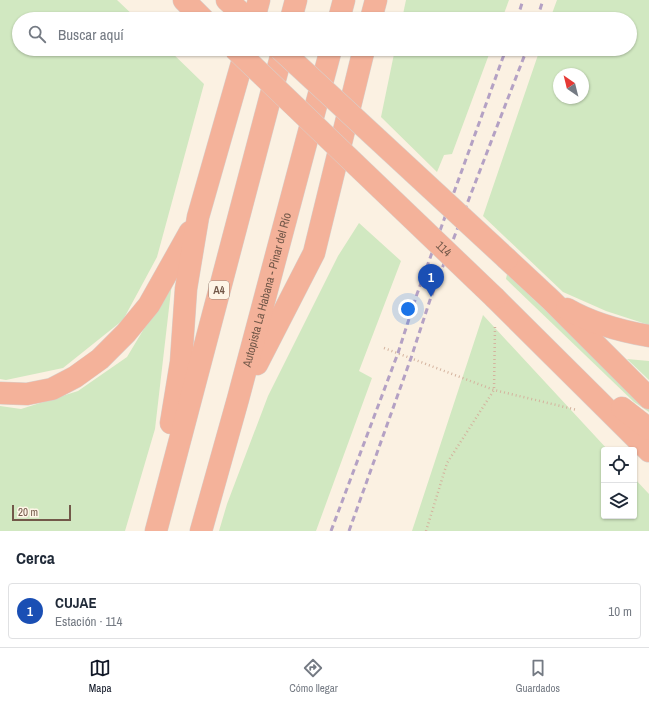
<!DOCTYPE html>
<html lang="es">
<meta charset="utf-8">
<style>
body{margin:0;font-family:"Archivo Narrow",sans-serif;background:#f6f6f7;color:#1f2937}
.controls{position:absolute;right:12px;bottom:12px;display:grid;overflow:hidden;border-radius:4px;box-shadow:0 1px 3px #0004}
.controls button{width:36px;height:36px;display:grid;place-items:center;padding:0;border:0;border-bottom:1px solid #e0e1e3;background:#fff;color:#1f2937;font:20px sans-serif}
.compass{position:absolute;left:553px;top:68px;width:36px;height:36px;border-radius:50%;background:#fff;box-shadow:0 1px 3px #0004;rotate:325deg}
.scale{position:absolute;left:12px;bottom:10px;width:59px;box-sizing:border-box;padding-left:4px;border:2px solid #725849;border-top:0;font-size:11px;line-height:14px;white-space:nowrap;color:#725849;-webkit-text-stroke:3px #fef5e7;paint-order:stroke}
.you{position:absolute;left:408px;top:309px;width:14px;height:14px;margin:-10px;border:3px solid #fff;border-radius:50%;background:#1a73e8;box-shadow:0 0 0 6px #1a73e833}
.badge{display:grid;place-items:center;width:26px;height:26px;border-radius:50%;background:#111827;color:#fff;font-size:13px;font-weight:700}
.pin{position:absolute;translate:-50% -33px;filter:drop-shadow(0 1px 2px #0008)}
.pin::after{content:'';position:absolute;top:21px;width:14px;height:12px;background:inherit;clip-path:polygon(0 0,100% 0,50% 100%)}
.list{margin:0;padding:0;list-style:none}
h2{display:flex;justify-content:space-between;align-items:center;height:52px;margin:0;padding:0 16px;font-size:17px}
h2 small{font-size:13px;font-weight:400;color:#747a83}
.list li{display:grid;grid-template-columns:26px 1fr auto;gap:12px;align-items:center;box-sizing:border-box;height:56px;margin:0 8px 8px;padding:0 8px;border:1px solid #e0e1e3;border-radius:4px}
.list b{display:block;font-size:15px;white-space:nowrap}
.list p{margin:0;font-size:13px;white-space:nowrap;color:#747a83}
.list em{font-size:13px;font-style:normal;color:#747a83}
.icon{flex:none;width:22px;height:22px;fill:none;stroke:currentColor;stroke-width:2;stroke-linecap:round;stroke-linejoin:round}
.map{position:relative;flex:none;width:649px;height:531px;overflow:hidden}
.search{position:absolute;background:#fff;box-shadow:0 1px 3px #0004;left:12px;right:12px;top:12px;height:44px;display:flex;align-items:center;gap:10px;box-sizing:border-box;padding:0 14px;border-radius:22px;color:#747a83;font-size:15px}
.sheet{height:116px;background:#fff}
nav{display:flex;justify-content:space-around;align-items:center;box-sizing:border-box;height:56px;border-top:1px solid #e0e1e3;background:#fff;font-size:11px;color:#747a83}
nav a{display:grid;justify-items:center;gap:2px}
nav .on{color:#111827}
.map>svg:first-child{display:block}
.green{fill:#d1e8c1;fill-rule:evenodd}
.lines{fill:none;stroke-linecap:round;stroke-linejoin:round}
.highway-casing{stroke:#d8d0cc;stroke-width:23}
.path{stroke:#d4b39e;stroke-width:2.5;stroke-dasharray:1 3;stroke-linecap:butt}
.highway{stroke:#f4b29a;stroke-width:22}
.rail{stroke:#b4a1c4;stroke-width:3;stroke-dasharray:6 4;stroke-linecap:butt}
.highway-bridge-casing{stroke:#d8d0cc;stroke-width:23;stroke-linecap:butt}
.highway-bridge{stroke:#f4b29a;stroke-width:22}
.labels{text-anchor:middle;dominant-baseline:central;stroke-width:4;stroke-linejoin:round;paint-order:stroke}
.shield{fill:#fef5e7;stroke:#9c8778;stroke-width:1}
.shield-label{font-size:11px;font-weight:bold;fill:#725849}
.street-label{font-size:12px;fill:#725849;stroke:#fef5e7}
</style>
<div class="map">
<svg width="649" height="531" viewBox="0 0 649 531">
<rect width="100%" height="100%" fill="#fbf1e2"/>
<g class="green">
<path d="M0,0h117l20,19h-118v30h149l36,35 -47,173 -34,63 -60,48 -57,12 -6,-1z"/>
<path d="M406,0h103l-7,19h-100z"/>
<path d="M557,0h92v325l-43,-14 -43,-19 -80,-76 57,-167h90v-30h-80zM559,74h24v24h-24z"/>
<path d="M395,49h96l-39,105 -8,1 -7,17 -56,-55z"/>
<path d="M359,223l42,38 -42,110 13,7 -56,153h-97l8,-27 41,-108 70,-140z"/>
<path d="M507,274l142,135v3l-15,-10 -128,-123z"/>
<path d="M172,282l-17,147 -30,102h-125v-125l21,3 57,-18 49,-34z"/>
<path d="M483,315l125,135h-4v66h30v-38l15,16v37h-237z"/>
<path d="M627,359l22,2v19z"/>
</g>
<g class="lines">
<defs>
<g id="highway">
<path d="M184,0l19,19"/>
<path d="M227,0l21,19"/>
<path d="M254,19l5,-19"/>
<path d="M291,19l5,-19"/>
<path d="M339,19l5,-19"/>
<path d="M371,19l5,-19"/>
<path d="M507,259l44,41 98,98"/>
<path d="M495,298l154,153"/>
<path d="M567,309c26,15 53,22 82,27"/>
<path d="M257,364l57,-111 50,-204"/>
<path d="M0,393l27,1 25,-5 23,-12 25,-18 26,-26 23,-28 41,-73"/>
<path d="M622,408l27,21"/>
<path d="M171,423l10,-61 5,-73 12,-72 48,-168"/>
<path d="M156,531l127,-482"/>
<path id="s1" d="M201,531l37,-132 93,-350"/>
</g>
</defs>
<use href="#highway" class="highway-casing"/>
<g class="path">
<path d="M384,348l110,42 83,20"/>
<path d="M426,531l21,-68 47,-73 1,-64"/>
</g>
<use href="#highway" class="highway"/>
<g class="rail">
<path d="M517,19l6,-19"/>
<path d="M537,19l6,-19"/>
<path d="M331,531l67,-178 19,-59 89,-245"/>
<path d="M349,531l62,-173 20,-61 96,-248"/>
</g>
<defs>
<g id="highway-bridge">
<path id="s2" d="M235,49l260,249"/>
<path d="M280,49l227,210"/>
</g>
</defs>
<use href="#highway-bridge" class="highway-bridge-casing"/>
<use href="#highway-bridge" class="highway-bridge"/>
</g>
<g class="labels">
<rect class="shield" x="209" y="281" width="20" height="18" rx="3"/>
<g class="shield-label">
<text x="219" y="290">A4</text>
</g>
<g class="street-label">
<text stroke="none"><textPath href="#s2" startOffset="289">114</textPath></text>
<text stroke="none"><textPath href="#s1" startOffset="250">Autopista La Habana - Pinar del Río</textPath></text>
</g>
</g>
</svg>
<div class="controls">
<button><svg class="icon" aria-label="locate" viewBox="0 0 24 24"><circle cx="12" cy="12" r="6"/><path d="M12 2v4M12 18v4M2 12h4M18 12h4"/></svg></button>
<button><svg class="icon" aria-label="layers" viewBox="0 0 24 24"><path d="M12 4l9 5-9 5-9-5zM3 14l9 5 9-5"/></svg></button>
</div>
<svg class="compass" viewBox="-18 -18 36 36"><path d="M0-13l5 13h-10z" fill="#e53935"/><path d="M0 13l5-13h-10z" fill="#747a83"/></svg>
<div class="scale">20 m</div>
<div class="you"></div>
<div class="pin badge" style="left:431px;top:297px;background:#1a4fb4">1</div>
<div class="search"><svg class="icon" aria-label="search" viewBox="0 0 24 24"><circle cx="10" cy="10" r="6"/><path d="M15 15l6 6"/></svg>Buscar aquí</div>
</div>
<section class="sheet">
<h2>Cerca<small></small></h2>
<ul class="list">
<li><span class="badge" style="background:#1a4fb4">1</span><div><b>CUJAE</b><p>Estación · 114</p></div><em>10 m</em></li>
</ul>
</section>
<nav>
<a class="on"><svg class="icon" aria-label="map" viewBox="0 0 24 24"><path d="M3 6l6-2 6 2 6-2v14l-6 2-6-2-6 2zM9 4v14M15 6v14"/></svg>Mapa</a>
<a><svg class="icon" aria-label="directions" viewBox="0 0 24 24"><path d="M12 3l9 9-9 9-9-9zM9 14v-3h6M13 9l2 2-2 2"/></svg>Cómo llegar</a>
<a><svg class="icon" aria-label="saved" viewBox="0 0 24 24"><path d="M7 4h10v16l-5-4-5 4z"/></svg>Guardados</a>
</nav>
